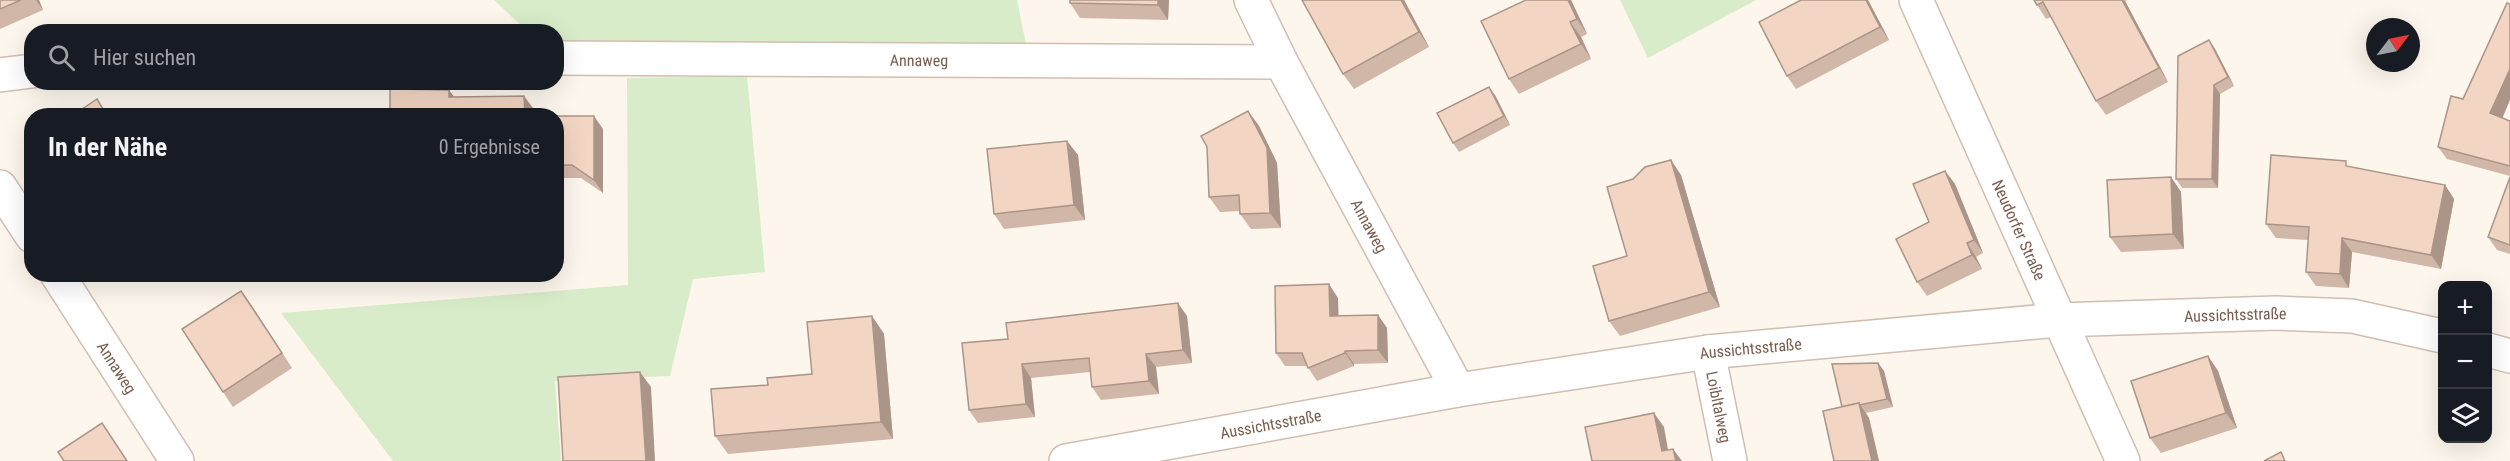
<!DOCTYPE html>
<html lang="de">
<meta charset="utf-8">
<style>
body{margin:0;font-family:"Roboto Condensed",sans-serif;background:#242831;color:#f1f3f6}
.controls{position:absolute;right:18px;bottom:18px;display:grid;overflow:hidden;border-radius:12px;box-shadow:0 6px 24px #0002}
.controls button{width:54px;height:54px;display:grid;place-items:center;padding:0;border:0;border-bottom:2px solid #363941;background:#171b24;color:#f1f3f6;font:30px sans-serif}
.compass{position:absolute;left:2366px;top:18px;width:54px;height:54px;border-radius:50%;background:#171b24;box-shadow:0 6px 24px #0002;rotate:58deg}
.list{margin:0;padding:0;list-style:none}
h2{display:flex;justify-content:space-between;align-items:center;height:78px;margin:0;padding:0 24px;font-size:26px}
h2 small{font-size:20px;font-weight:400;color:#9ea1a6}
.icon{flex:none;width:33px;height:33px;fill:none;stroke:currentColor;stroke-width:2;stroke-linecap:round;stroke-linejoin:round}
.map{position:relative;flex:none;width:2510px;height:461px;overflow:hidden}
.search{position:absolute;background:#171b24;box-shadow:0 6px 24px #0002;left:24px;top:24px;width:540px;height:66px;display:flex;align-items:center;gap:15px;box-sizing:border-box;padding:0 21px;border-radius:24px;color:#9ea1a6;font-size:22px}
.panel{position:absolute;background:#171b24;box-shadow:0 6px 24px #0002;left:24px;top:108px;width:540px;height:174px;border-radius:24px}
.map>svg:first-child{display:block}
.green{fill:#d8ecc9}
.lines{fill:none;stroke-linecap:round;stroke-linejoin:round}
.minor-casing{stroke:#d1beb0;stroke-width:36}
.minor{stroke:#fff;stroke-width:33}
.wall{fill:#d1b7a8}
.shaded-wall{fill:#aa9588}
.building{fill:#f3d5c3;stroke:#aa9588;stroke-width:1.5}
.labels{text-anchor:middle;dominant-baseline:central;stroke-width:6;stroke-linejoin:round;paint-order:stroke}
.street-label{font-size:16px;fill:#7a5c4d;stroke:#fffaf3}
</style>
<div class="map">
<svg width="2510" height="461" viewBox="0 0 2510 461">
<rect width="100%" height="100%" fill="#fdf6ec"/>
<g class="green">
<path d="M494,0h523l9,44 -469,-2 -1,-10 -29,-1z"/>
<path d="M1620,0h136l-108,58z"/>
<path d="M747,76l18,196 -72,7 -23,97 -115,5 6,80h-168l-112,-148 347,-28 -1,-207z"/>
</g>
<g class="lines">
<defs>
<g id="minor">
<path id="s1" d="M1251,0l30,62 177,328"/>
<path id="s2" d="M1916,0l207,461"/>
<path id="s3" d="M556,58l725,4"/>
<path d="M0,75l32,-4"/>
<path d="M0,187l32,49"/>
<path id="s4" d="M57,274l120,187"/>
<path d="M2488,350l22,6"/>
<path id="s5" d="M1708,352l22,109"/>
<path id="s6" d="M1066,461l392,-71 250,-38 350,-32 218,-7 76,3 90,20"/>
</g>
</defs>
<use href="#minor" class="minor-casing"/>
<use href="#minor" class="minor"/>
</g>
<g class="wall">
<path d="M0,0h39l4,10 -43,19z"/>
<path d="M1070,0h99l-1,20 -88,-2 -10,-15z"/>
<path d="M1404,0l25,47 -75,42 -11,-15z"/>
<path d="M1526,0h45l16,34 -6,3 10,22 -72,35 -10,-15z"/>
<path d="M1801,0h67l21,40 -93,49 -9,-13z"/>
<path d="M2034,0h93l-2,1 43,81 -62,33 -10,-14 -45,-84 -5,2z"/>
<path d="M2209,40l6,9 19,37 -14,8 -2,94h-36l-6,-9z"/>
<path d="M1495,95l15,30 -51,27 -6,-9z"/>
<path d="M1248,111l11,15 18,37 4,65 -30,1 -11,-15v-3l-20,1 -11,-15z"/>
<path d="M556,116l47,13v64l-22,-15h-25z"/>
<path d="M2502,118l8,3v55l-63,-17 -9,-12z"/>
<path d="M1067,141l11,14 7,65 -81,9 -10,-15z"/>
<path d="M2351,167l94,18 9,14 -13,70 -89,-17 -3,36 -33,-2 -10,-14 2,-32 -32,-2 -10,-14z"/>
<path d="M1945,171l10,13 28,69 -7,4 6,12 -55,27 -10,-14 12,-60z"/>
<path d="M1681,175l39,132 -100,29 -11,-15 18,-65z"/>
<path d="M2171,177l10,15 3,57 -63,3 -11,-15z"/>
<path d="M2510,177v77l-13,-4 -9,-13z"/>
<path d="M241,291l51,77 -59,39 -10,-15z"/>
<path d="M1338,298v17h40l9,13 1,35 -34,1v2l-37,15 -10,-15h-22l-9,-13z"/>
<path d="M872,316l12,18 9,105 -165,15 -13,-18 53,-51 44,-11z"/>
<path d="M1187,316l5,47 -36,4 3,27 -58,6 -9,-13 -2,-15 -59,6 4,39 -57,6 -9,-13 39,-71z"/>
<path d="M2208,356l10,15 19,57 -76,25 -11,-15z"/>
<path d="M1878,363l6,8 9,36 -27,6 3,5 10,43h-45l8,-54z"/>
</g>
<g class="shaded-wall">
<path d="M36,0h3l4,10z"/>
<path d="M1158,0h11l-1,20 -10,-15z"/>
<path d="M1401,0h3l25,47 -10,-15z"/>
<path d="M1568,0h3l16,34 -10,-15z"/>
<path d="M1866,0h2l21,40 -9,-13z"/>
<path d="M2122,0l3,1 43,81 -9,-14z"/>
<path d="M1570,22l11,15 10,22 -10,-15z"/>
<path d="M2209,40l6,9 19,37 -6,-9z"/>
<path d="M2510,69v31l-11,26 -9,-13z"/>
<path d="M2214,85l6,9 -2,94 -6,-9z"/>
<path d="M1489,87l6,8 15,30 -6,-9z"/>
<path d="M449,90l9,12 -9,-5z"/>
<path d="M524,96l9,12v8h-8z"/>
<path d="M1248,111l11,15 18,37 4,65 -11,-15z"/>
<path d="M594,116l9,13v64l-9,-13z"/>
<path d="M1067,141l11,14 7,65 -11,-15z"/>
<path d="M1671,160l10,15 39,132 -11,-15z"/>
<path d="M1945,171l10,13 28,69 -9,-13z"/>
<path d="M2171,177l10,15 3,57 -11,-15z"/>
<path d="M2445,185l9,14 -13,70 -10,-14z"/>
<path d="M2342,238l10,14 -3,36 -9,-14z"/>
<path d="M1967,243l9,14 6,12 -10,-14z"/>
<path d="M1329,284l9,14 1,31 -9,-13z"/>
<path d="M241,291l11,15 40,62 -10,-15z"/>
<path d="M1178,303l9,13 5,47 -9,-13z"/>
<path d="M1378,315l9,13 1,35 -10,-13z"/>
<path d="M872,316l12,18 9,105 -12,-17z"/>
<path d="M1345,351l9,13v2l-9,-13z"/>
<path d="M1146,354l10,13 3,27 -10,-13z"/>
<path d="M2208,356l10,15 19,57 -11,-15z"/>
<path d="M1878,363l6,8 9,36 -6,-8z"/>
<path d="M1022,364l9,14 4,39 -9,-13z"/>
<path d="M640,372l11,15 4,74h-9z"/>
<path d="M1859,403l10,15 10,43h-7z"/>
<path d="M1654,413l10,14 6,34 -8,-10z"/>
<path d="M1673,449l9,12h-6z"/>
</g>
<g class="building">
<path d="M0,0h21l-21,9z"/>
<path d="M1070,0h88v5l-88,-2z"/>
<path d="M1302,0h99l18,32 -76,42z"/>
<path d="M1526,0h42l9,19 -7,3 11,22 -72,35 -28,-58z"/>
<path d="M1801,0h65l14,27 -93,49 -28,-54z"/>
<path d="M2034,0h88l37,68 -63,33 -53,-99 -6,3z"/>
<path d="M2507,3l3,1v65l-20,44 20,8v45l-72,-19 13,-51 12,3z"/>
<path d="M2209,40l19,37 -14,8 -2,94h-36l2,-123z"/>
<path d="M1489,87l15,29 -51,27 -16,-30z"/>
<path d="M390,89l59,1v7l75,-1 1,20h-135z"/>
<path d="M97,99l10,17h-35z"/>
<path d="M1248,111l19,37 3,65 -30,1 -1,-19 -30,2 -2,-50 -6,-11z"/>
<path d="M556,116h38v64l-22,-15h-16z"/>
<path d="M1067,141l7,64 -80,9 -7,-65z"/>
<path d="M2271,155l75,6v5l99,19 -14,70 -89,-17 -2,36 -34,-2 3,-45 -43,-3z"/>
<path d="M1671,160l38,132 -100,29 -16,-55 34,-10 -20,-69 26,-8 12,-12z"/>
<path d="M1945,171l29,69 -7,3 5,12 -55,27 -21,-43 33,-17 -16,-38z"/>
<path d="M2171,177l2,57 -63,3 -3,-57z"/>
<path d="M2510,177v68l-22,-8z"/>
<path d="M1329,284l1,32 48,-1v35l-33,1v2l-37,15 -6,-15h-26l-1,-67z"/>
<path d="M241,291l41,62 -59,39 -41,-63z"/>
<path d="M1178,303l5,47 -37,4 3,27 -57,6 -3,-29 -67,6 4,40 -57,6 -7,-67 46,-4 -2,-16z"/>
<path d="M872,316l9,106 -166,14 -4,-47 57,-4 -1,-7 45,-4 -5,-52z"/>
<path d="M2208,356l18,57 -76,25 -19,-57z"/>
<path d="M1878,363l9,36 -27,6 -1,-2 -17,4 -10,-43z"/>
<path d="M640,372l6,89h-83l-5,-84z"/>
<path d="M1859,403l13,58h-38l-11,-50z"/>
<path d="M1654,413l8,38 11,-2 3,12h-84l-7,-34z"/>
<path d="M102,423l25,38h-63l-6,-9z"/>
<path d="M2281,452l4,9h-21z"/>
</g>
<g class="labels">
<g class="street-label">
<text stroke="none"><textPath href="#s3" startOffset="363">Annaweg</textPath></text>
<text stroke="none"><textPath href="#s1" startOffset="255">Annaweg</textPath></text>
<text stroke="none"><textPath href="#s2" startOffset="252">Neudorfer Straße</textPath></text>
<text stroke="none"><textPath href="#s6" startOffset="1180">Aussichtsstraße</textPath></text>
<text stroke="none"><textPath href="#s6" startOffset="694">Aussichtsstraße</textPath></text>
<text stroke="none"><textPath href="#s4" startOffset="111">Annaweg</textPath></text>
<text stroke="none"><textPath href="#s5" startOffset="56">Loibltalweg</textPath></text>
<text stroke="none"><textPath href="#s6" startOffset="208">Aussichtsstraße</textPath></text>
</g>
</g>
</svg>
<div class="controls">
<button>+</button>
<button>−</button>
<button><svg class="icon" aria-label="layers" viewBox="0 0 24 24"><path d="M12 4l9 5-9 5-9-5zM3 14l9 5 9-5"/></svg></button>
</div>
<svg class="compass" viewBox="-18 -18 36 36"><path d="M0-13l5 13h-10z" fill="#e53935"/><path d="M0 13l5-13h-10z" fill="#9ea1a6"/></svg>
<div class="search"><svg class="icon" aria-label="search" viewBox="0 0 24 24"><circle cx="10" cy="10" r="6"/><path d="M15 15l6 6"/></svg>Hier suchen</div>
<section class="panel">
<h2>In der Nähe<small>0 Ergebnisse</small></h2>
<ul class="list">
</ul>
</section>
</div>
